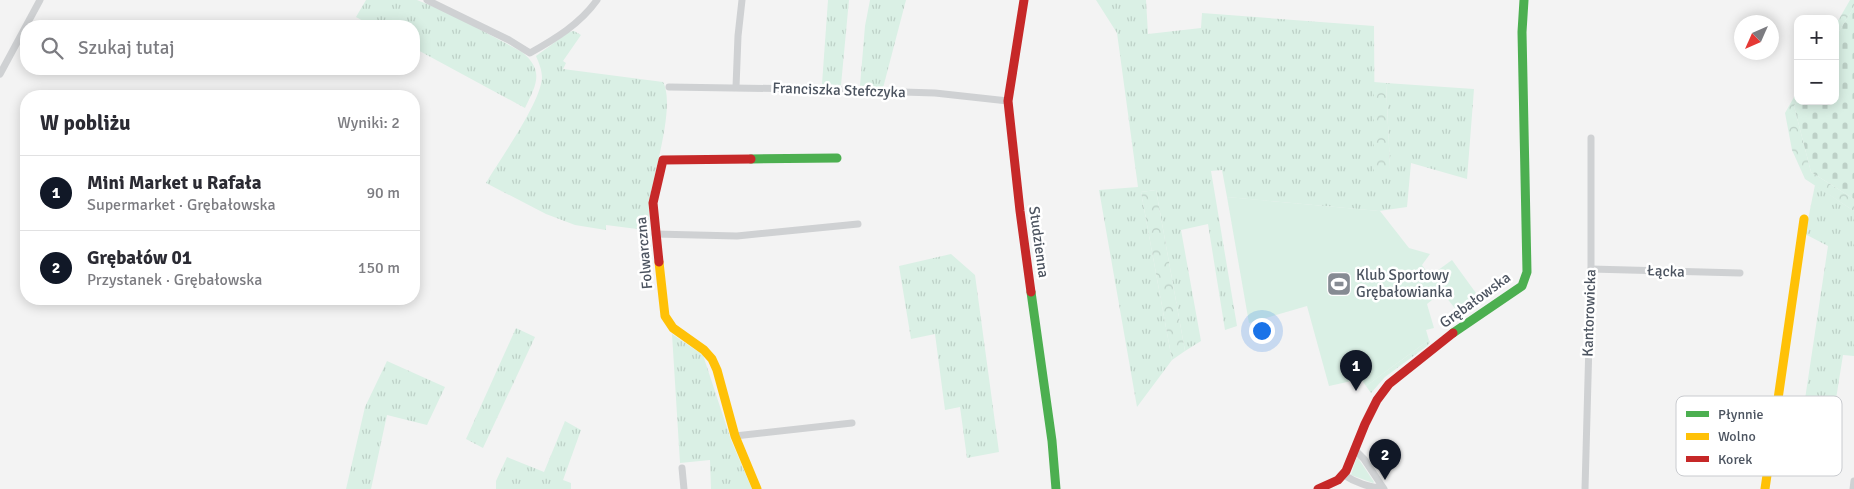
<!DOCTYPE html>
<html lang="pl">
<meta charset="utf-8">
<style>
body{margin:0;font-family:Signika,sans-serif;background:#f2f2f3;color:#2b2b33}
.controls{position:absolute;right:15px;top:15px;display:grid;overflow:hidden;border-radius:10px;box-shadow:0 2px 12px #0003}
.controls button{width:45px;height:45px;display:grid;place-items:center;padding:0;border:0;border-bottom:1px solid #e1e1e2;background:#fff;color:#2b2b33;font:25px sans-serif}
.compass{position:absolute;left:1734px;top:15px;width:45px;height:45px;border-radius:50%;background:#fff;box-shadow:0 2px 12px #0003;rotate:225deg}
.you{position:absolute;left:1261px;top:330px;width:18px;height:18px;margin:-12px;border:4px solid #fff;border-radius:50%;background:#1a73e8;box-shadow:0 0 0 8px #1a73e833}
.badge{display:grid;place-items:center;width:32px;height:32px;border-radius:50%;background:#111827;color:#fff;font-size:16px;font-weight:700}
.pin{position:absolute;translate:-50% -41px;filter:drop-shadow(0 1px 2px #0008)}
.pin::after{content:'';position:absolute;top:26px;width:18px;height:15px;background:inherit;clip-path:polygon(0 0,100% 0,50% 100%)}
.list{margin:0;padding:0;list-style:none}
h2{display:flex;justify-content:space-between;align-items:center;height:65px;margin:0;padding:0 20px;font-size:21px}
h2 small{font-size:16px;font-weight:400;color:#7c7c81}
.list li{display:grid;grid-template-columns:32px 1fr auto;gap:15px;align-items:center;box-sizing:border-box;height:75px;padding:0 20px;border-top:1px solid #e1e1e2}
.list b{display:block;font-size:19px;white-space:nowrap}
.list p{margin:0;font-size:16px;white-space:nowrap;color:#7c7c81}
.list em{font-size:16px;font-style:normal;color:#7c7c81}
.icon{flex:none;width:28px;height:28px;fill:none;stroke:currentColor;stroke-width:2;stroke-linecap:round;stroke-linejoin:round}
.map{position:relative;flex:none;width:1854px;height:489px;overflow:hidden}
.search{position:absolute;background:#fff;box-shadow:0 2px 12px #0003;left:20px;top:20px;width:400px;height:55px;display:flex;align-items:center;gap:12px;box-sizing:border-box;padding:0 18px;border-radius:20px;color:#7c7c81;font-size:19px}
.panel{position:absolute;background:#fff;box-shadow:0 2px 12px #0003;left:20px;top:90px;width:400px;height:215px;border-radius:20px}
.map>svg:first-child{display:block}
.grass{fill:url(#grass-tufts)}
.forest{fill:url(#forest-crowns)}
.cemetery{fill:url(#cemetery-stones)}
.park{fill:#daf0e5}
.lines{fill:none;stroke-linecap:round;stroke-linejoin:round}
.street{stroke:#cfd1d3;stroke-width:7}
.fast{stroke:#4caf50;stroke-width:9}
.slow{stroke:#ffc107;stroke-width:9}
.jam{stroke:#c62828;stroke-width:9}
.labels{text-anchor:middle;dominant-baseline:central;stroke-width:5;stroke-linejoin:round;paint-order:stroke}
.street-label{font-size:15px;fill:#4b535f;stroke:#fff}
.poi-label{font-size:15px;fill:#4b535f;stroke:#fff;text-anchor:start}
.key{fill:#fff;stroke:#c9cbcf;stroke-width:1}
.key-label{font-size:14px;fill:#4b535f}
</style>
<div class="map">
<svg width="1854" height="489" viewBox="0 0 1854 489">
<defs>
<pattern id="grass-tufts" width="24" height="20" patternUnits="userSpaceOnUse" patternTransform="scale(1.25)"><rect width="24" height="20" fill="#daf0e5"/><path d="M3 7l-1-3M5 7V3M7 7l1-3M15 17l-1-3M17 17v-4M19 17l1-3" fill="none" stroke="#bdd0c7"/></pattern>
<pattern id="forest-crowns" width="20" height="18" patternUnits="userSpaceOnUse" patternTransform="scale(1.25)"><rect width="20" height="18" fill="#daf0e5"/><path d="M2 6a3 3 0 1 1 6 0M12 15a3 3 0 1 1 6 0" fill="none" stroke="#bdd0c7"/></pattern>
<pattern id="cemetery-stones" width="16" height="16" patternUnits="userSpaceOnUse" patternTransform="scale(1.25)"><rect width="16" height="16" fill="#daf0e5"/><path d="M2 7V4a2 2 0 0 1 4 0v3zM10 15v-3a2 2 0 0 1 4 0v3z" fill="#bdd0c7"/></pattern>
</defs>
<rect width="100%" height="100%" fill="#f3f3f3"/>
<g class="grass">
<path d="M366,0h51l32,13 73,39c23,19 14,33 3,56l-111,-60v-22h-42l-16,-9z"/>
<path d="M828,0h21l-8,85 -19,-1z"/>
<path d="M870,0h36l-23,88 -23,-2 5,-60z"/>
<path d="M1096,0h50l2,34 53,-6 1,-15 172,13 1,151 15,-10 -4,-84 88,6 -7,90 -56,-16 -4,44 -28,4 -152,-14 -5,-27 -11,1 26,155 -12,4 -17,-106 -27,6 20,111 -16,10 -29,-161 -15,2 31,168 -35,47 -38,-217 39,-3 -21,-154z"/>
<path d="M574,31l7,4 -18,26 3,2 -3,6 100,13c13,24 -10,93 -14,122 -1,9 2,18 -4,26l-39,-5v5l-31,-5 -29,-11 -60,-31c14,-24 54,-79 56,-105 0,-8 -3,-15 -6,-22l33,-24z"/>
<path d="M1815,185l39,26v145l-11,-1 -11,69 -30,-5 26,-173 -23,-12z"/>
<path d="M951,254l24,21 24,177 -32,6 -7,-51 -15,3 -10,-76 -24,5 -12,-73z"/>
<path d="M516,328l19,9 -52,111 -17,-9z"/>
<path d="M672,334l31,21 28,85 21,49h-41l-1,-29 -30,3z"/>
<path d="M1429,340l1,2 -3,4 -42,31 -14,16 -5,-7z"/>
<path d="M387,361l58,26 -18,38 -40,-10 -16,74h-25l19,-82z"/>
<path d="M565,421l16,9 -18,50 8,3v6h-75v-8l11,-24 37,15z"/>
<path d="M1358,458l16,24 -1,1 -22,-8 5,-16z"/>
</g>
<g class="forest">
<path d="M1850,0h4v7l-19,31v-12z"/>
<path d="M1374,82l12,1 4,84 -7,13 -9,-3z"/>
<path d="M1798,90v10l-4,6 17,66 43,27v12l-49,-32 -13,-29 -7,-37z"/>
<path d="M1156,190l29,161 -13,9 -31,-168z"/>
</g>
<path class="cemetery" d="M1854,7v192l-43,-27 -17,-66 4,-6 37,1v-63z"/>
<path class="park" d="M1227,197l153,14 29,37 21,6 -8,11 8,11 22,-16 29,40 -20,16 -19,-24 -15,12 7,24 -8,2 3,10 -63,46 -5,-7 -32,7 -22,-80 -58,17z"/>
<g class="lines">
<g class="street">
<path d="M427,0l82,40 21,13c25,-14 50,-29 67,-53"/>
<path d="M0,74l40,-74"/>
<path d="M669,87l136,2 130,4 73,8"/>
<path d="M736,87l2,-51 4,-36"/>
<path d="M655,234l82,2 121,-12"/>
<path d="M1591,269l149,4"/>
<path d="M735,436l117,-13"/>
<path d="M1355,450l9,9 20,30"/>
<path d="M682,468l2,21"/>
<path d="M1344,475c9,6 27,14 38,12"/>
<path d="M1585,489l6,-220v-131"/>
<path d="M1853,489l1,-8"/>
</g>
<g class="fast">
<path d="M751,159l86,-1"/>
<path d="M1031,292l21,149 4,48"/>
<path d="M1453,333l69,-47 5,-14 -5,-240 2,-32"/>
</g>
<g class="slow">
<path d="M659,262l6,54 8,12 31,22 8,9 5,11 18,66 22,53"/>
<path d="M1765,489l39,-270"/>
</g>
<g class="jam">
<path d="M1024,0l-16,101 12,110 11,81"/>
<path d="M659,262l-6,-59 10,-43 88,-1"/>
<path d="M1318,489l20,-9 8,-9 19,-47 12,-24 12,-16 64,-51"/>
</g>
</g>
<defs>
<symbol id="stadium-square" viewBox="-11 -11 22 22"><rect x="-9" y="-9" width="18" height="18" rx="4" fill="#868b93" stroke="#fff"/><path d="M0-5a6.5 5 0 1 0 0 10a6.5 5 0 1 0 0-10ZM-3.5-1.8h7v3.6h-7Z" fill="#fff"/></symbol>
</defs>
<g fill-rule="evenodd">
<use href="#stadium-square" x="1325" y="270" width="28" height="28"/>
</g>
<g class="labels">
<g class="street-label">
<text transform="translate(839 90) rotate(2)">Franciszka Stefczyka</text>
<text transform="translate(1039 242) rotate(82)">Studzienna</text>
<text transform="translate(644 253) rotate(-95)">Folwarczna</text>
<text transform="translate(1666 271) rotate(2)">Łącka</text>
<text transform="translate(1475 300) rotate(-36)">Grębałowska</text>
<text transform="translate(1589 313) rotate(-88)">Kantorowicka</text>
</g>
<g class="poi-label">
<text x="1356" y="275">Klub Sportowy<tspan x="1356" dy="17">Grębałowianka</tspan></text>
</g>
</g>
<rect x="1676" y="396" width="166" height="80" rx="8" class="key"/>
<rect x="1686" y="411" width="23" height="6" fill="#4caf50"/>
<rect x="1686" y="433" width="23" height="7" fill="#ffc107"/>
<rect x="1686" y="456" width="23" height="6" fill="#c62828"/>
<g class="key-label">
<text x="1718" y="419">Płynnie</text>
<text x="1718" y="441">Wolno</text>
<text x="1718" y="464">Korek</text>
</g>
</svg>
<div class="controls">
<button>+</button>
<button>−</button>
</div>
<svg class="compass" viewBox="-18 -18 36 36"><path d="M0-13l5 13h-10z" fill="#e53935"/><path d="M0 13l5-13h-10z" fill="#7c7c81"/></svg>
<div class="you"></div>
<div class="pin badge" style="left:1356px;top:391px">1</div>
<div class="pin badge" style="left:1385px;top:480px">2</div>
<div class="search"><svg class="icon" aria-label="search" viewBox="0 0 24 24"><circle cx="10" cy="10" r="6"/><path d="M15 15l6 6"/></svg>Szukaj tutaj</div>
<section class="panel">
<h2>W pobliżu<small>Wyniki: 2</small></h2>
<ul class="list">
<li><span class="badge">1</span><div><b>Mini Market u Rafała</b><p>Supermarket · Grębałowska</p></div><em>90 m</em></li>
<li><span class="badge">2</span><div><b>Grębałów 01</b><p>Przystanek · Grębałowska</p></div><em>150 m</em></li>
</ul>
</section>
</div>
